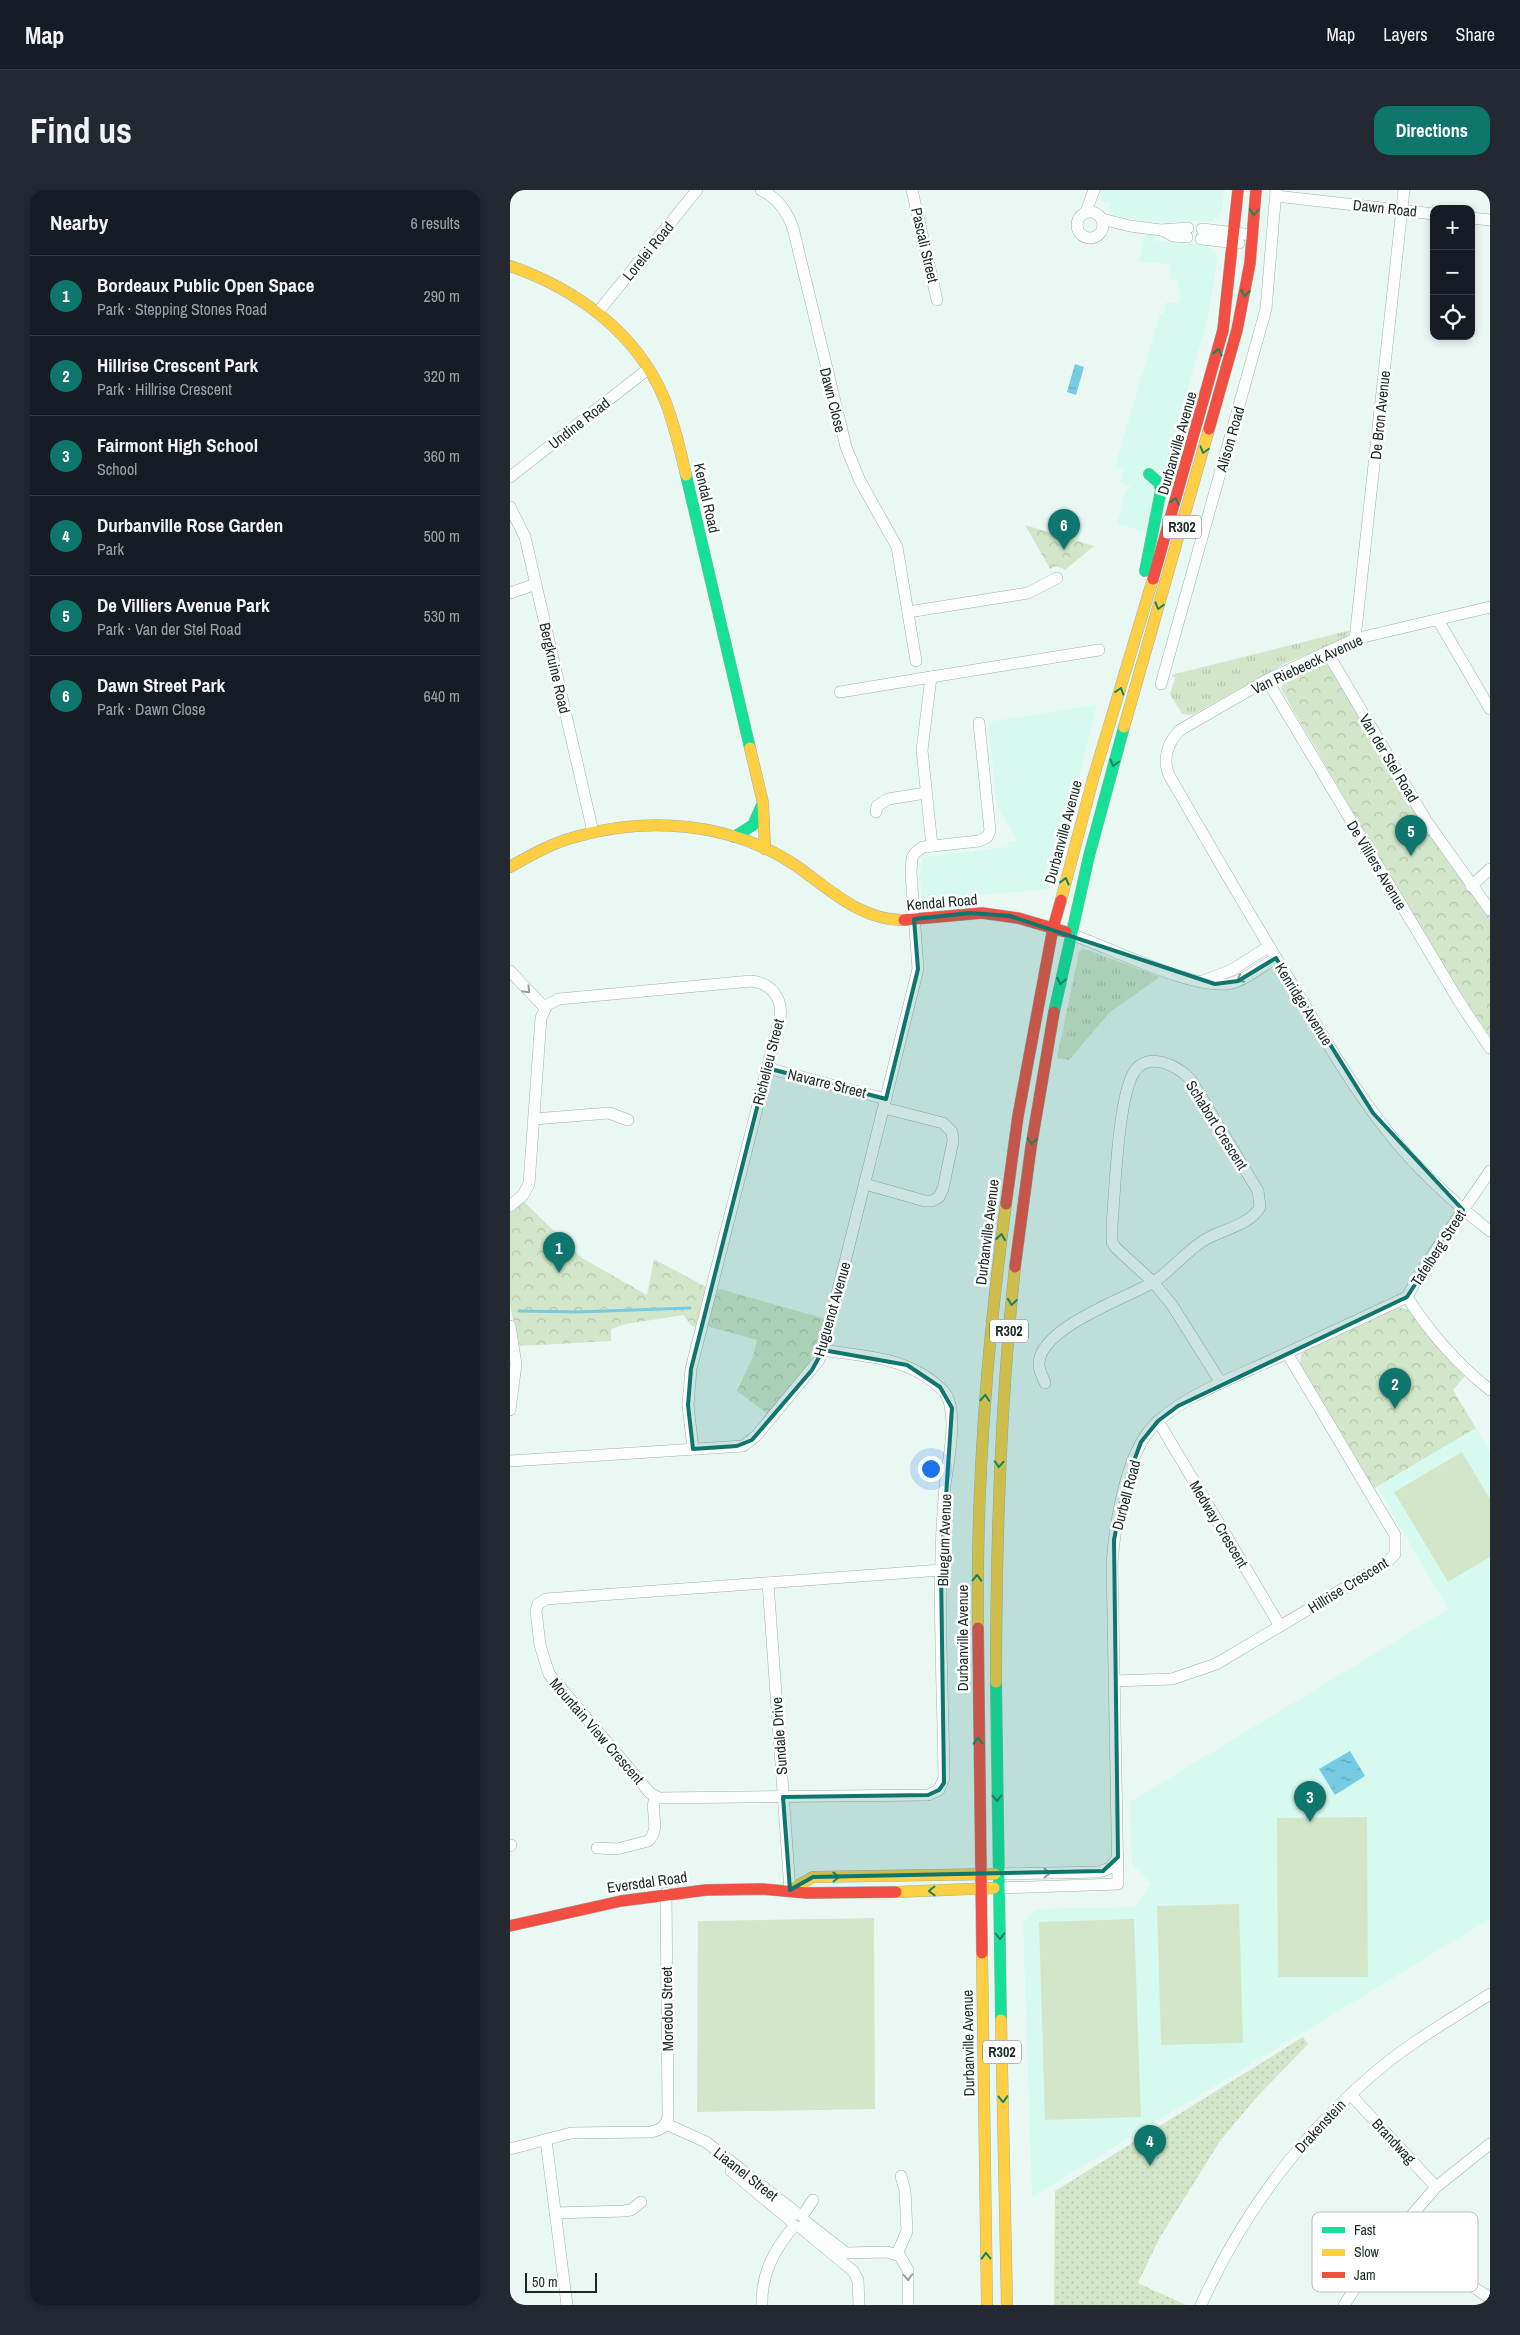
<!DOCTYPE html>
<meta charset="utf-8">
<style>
body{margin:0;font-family:"Archivo Narrow",sans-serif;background:#242831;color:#f1f3f6}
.controls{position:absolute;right:15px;top:15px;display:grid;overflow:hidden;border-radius:10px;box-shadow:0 2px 8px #0003}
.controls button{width:45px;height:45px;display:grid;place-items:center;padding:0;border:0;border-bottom:1px solid #363941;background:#171b24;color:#f1f3f6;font:25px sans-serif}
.scale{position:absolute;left:15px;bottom:12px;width:72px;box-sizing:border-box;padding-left:5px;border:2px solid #192a26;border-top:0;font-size:14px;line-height:18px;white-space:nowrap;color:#192a26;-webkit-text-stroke:4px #fff;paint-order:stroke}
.you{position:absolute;left:420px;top:1278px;width:18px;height:18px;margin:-12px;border:4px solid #fff;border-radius:50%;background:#1a73e8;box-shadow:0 0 0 8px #1a73e833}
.badge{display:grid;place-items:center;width:32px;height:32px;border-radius:50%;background:#0f766e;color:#fff;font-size:16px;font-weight:700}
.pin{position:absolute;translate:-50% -41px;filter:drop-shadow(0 1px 2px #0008)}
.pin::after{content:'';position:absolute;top:26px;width:18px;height:15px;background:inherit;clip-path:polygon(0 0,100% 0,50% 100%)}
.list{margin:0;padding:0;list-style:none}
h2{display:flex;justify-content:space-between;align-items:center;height:65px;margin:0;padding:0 20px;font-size:21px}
h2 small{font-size:16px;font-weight:400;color:#9ea1a6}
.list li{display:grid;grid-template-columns:32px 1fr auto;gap:15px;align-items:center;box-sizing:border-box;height:80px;padding:0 20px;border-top:1px solid #363941}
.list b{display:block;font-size:19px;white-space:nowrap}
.list p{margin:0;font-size:16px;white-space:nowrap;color:#9ea1a6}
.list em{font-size:16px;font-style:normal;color:#9ea1a6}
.icon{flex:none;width:28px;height:28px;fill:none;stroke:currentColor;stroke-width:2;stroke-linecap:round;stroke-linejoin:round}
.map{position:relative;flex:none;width:980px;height:2115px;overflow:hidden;border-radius:15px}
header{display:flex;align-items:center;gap:30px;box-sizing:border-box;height:70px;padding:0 25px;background:#171b24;border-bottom:1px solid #363941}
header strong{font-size:24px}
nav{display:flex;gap:28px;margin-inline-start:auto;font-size:18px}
.intro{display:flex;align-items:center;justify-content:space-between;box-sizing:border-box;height:120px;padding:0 30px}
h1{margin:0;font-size:35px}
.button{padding:12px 22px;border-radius:15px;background:#0f766e;color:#fff;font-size:18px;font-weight:700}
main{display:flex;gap:30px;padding:0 30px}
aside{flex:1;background:#171b24;border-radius:15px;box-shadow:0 2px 8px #0003}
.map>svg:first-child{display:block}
.built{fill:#d7faf0}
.grass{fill:url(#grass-tufts)}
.park{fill:url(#park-crowns)}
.garden{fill:url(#garden-dots)}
.pitch{fill:#d2e7ca}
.water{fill:url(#water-ripples)}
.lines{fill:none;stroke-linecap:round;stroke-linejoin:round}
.stream{stroke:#76cae1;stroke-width:3}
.street-casing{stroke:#a3b1ad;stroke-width:12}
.fast-casing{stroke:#a3b1ad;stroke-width:12}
.slow-casing{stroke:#a3b1ad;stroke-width:12}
.jam-casing{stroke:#a3b1ad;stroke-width:12}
.street{stroke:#fcfefd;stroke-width:11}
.fast{stroke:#16e098;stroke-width:11}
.slow{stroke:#ffcf43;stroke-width:11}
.jam{stroke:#f24e42;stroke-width:11}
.oneway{stroke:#18855f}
.oneway2{stroke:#969f9c}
.marked{fill:#0f766e;fill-opacity:0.2;stroke:#0f766e;stroke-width:4;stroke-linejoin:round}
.labels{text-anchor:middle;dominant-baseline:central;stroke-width:5;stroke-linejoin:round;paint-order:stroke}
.shield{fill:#fff;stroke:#5e6a67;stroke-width:1}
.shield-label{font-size:14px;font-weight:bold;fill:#192a26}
.street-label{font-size:15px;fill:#192a26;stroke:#fff}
.key{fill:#fff;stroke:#babfbe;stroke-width:1}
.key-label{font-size:14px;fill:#192a26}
</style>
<header>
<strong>Map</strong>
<nav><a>Map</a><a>Layers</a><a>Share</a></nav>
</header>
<div class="intro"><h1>Find us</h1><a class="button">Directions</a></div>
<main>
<aside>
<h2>Nearby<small>6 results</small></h2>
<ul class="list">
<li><span class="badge">1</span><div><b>Bordeaux Public Open Space</b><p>Park · Stepping Stones Road</p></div><em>290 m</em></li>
<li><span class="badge">2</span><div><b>Hillrise Crescent Park</b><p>Park · Hillrise Crescent</p></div><em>320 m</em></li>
<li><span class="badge">3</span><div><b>Fairmont High School</b><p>School</p></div><em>360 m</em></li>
<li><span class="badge">4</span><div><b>Durbanville Rose Garden</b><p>Park</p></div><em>500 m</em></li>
<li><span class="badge">5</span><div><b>De Villiers Avenue Park</b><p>Park · Van der Stel Road</p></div><em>530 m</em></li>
<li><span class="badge">6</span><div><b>Dawn Street Park</b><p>Park · Dawn Close</p></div><em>640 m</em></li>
</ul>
</aside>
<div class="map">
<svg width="980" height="2115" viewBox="0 0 980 2115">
<defs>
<pattern id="grass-tufts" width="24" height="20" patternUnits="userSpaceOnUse" patternTransform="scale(1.25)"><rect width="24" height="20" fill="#d2e7ca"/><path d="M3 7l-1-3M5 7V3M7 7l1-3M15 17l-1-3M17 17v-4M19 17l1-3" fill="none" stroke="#b4c6ad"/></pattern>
<pattern id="park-crowns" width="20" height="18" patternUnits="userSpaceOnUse" patternTransform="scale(1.25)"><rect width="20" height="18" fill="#d2e7ca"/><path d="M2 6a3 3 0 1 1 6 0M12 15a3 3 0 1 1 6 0" fill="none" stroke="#b4c6ad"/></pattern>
<pattern id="garden-dots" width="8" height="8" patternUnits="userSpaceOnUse" patternTransform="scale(1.25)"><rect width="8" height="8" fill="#d2e7ca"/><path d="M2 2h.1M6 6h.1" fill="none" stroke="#b4c6ad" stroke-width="1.8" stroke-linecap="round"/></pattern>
<pattern id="water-ripples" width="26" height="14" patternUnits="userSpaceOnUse" patternTransform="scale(1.25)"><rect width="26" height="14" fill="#76cae1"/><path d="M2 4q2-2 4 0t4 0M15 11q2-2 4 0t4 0" fill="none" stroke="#60a4b6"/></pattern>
</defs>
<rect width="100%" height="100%" fill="#eaf8f4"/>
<g class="built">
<path d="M590,0h124l-2,21h-2l-1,7h-5v4l-31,-2 -11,3 -57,-6 -2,-2v-4l-4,-1 1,-6 -9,-3z"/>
<path d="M635,43l12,1 -1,7 51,4 4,3v3h4v4h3l-10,62 -61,216 -30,-9 9,-35 3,1 1,-4 -10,-4 4,-13 -9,-3 45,-152h3l3,-12 13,1 2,-16h-3v-7l-9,-1 2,-15 -32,-2z"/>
<path d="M587,514l-46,185 -129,11 -2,-26 2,-17 85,-10 1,-5 10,-1 -21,-34 -9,-85z"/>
<path d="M966,1238l14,24v467l-458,278 -9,-274 13,-14 100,-2 15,-23 -19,-20 -2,-62 318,-193 -71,-122z"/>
</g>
<g class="grass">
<path d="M841,440l-6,9 -57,23 -96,53 -10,-1 -12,-20 5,-16 -4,-3z"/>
<path d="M572,759l6,1 72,27 -50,35 -41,48 -12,-2 22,-106z"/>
</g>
<g class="park">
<path d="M515,335l69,21 -29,24 -9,-4 -6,3z"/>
<path d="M810,473l9,2 121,200 40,51v121l-52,-79 -157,-269 2,-7z"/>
<path d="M13,1011l59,57 65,37 7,-36 52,28 -10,40 -5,-1 -7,-11 -58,9 -15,5v12l-91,5 -10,-39v-96z"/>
<path d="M206,1098l110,31 -16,43 -42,52 -31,-23 16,-34 4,-17 -51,-14z"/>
<path d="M888,1117l10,3 57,66 -12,14 23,38 -103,61 -73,-123 1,-11 5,-5z"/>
</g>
<path class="garden" d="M793,1847l5,7 -53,55 -35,42 -61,98 -21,44 48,22h-132l1,-114z"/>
<g class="pitch">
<path d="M952,1262l28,47v58l-42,25 -54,-90z"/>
<path d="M857,1627l1,160h-90l-1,-159z"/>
<path d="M729,1714l4,139 -82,2 -4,-139z"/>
<path d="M364,1728l1,191 -178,3 1,-191z"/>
<path d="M624,1729l7,198 -96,3 -6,-198z"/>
</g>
<g class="water">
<path d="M565,174l9,3 -8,28 -9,-3z"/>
<path d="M840,1561l15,25 -30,19 -16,-26z"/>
</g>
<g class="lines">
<path class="stream" d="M9,1121l58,1 113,-4"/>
<defs>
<g id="street">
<path d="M251,0c17,8 26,21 32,38l53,219 14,34 37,66 19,114"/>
<path d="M402,0l25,110"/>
<path d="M766,6l158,18"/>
<circle cx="580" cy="35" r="13"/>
<path d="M576,22l8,-22"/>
<path d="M961,28l19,2"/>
<path d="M592,29l28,7 31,4 27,-2"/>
<path d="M692,39l50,6"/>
<path d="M652,40l11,6 14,1"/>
<path d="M691,49l38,4"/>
<path d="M88,122l99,-122"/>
<path d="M0,287l138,-108"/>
<path d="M0,317l15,30 68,295"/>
<path d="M0,403l26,-9"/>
<path d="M980,417l-135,32 -88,41 -87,50c-12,12 -18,29 -11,45 43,75 86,149 131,222 27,46 54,92 87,134 29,37 66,71 103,100"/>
<path d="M398,422l120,-19 29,-15"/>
<path d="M928,430l52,89"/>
<path d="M845,449l49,-449"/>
<path d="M817,462l100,170 63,88"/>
<path d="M421,487l168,-27"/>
<path d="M757,490l193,323 30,45"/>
<path d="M651,494l105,-375 10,-119"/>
<path d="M330,502l91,-15 -9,73 10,96"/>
<path d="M366,622l1,-6 11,-7 38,-6"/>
<path d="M961,696l19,-17"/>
<path d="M560,744c37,12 128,59 162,49 15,-4 30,-17 44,-25"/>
<path d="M0,781l35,37"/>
<path d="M693,791l29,-11 36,-23"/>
<path d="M257,878l119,31"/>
<path d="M24,929l75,-6 19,7"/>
<path d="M355,994l60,17h7l7,-4 4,-8 10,-48 -1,-9 -9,-9 -59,-15"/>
<path d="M0,1016l13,-11 6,-11 12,-166 6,-13 12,-6 192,-18c20,2 32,17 29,37l-89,351 -3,36 5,44"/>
<path d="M897,1107l15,-27 68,-99"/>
<path d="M897,1107c23,36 49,66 83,93"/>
<path d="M0,1136l6,38 -6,46"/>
<path d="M313,1160c36,6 70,6 102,26 7,5 15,10 20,17 14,19 3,69 0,93 -9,96 -2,195 -1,292l-5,12 -11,5 -269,3 -9,-5 -101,-119 -9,-29 -4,-34 2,-7 8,-5 395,-29"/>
<path d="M535,1193c-2,-6 -6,-12 -6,-18 -2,-36 87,-67 113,-82 21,-13 35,-34 56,-45 17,-9 43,-14 52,-31l-2,-16 -67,-111c-13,-14 -43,-30 -57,-8 -16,26 -19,119 -22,153v17l4,6 37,34 19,23 49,78"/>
<path d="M648,1231l122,205"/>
<path d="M0,1271l233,-15 13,-10 63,-76 4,-10 95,-381 -7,-96 1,-15 4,-6 7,-5 56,-6 8,-4 3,-6 -11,-108"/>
<path d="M258,1393l22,307"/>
<path d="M605,1491l57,-2 44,-15 169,-100 10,-10v-19l-108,-182"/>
<path d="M0,1656l1,-1"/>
<path d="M87,1658l20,1 31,-8c14,-13 1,-29 7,-44"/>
<path d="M488,1684l101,-2 11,-4 8,-11"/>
<path d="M489,1698l119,-4 -6,-321c3,-38 12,-96 34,-128 23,-34 89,-58 126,-75 45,-21 90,-42 135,-63"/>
<path d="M841,1905l85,92"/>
<path d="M156,1934l40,18 92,72"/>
<path d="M36,1950l21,165"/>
<path d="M0,1959l61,-16 80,-1c10,-2 17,-7 17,-17l-2,-222"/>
<path d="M221,1981l60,50"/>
<path d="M45,2023l69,-2 7,-1 10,-8"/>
<path d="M292,2026l11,-16"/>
<path d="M295,2031l41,32 41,-1 13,4 8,14v35"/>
<path d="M290,2037l53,44 5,9 1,25"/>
<path d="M884,2046l96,62"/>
<path d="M387,2064l10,-23 -2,-40 -4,-15"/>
<path d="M252,2115c-1,-31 12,-55 32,-79"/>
<path d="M691,2115c40,-89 97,-166 170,-229 36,-32 79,-56 119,-82"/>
<path d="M834,2115l31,-47 61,-71 54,-43"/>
</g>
<g id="fast">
<path d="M176,285l64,273"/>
<path d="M635,381l16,-81 -2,-7 -10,-9"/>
<path d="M224,647l19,-12 9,-20"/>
<path d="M544,822l35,-156 35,-129"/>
<path d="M486,1492l5,338"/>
</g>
<g id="slow">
<path d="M0,76c66,23 126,66 154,132 10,25 16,51 22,77"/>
<path d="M614,537l85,-298"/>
<path d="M240,558l13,55 2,46"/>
<path d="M0,677c21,-12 42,-24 65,-30 72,-21 156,-15 220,28 33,23 66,56 109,55"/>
<path d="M551,710l32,-121 60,-200"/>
<path d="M468,1438c-2,-141 9,-284 28,-424"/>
<path d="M486,1492c0,-139 4,-277 19,-415"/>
<path d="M280,1700l23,-13 182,-3"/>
<path d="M386,1702l98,-4"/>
<path d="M472,1763l5,352"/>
<path d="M491,1830l6,285"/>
</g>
<g id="jam">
<path d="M699,239l28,-99 13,-67 6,-73"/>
<path d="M643,389l70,-249 15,-140"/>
<path d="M394,730l78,-7 36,5 48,14"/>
<path d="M496,1014l12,-88 35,-188 8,-28"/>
<path d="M505,1077l16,-120 23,-135"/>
<path d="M468,1438l4,325"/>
<path d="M0,1736l111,-25 85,-11 56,-1 45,4 89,-1"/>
</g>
</defs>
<use href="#street" class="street-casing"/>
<use href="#fast" class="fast-casing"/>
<use href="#slow" class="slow-casing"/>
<use href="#jam" class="jam-casing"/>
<use href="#street" class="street"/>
<use href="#fast" class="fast"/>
<use href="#slow" class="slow"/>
<use href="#jam" class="jam"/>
</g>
<defs><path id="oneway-chevron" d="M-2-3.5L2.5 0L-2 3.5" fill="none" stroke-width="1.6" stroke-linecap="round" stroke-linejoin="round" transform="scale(1.25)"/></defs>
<g class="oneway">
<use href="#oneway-chevron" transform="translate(744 22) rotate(94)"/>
<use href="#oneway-chevron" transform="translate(735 103) rotate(99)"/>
<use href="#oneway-chevron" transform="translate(708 162) rotate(-76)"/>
<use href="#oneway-chevron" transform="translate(694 260) rotate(106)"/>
<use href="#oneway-chevron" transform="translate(665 311) rotate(-74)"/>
<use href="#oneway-chevron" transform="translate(649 416) rotate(106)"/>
<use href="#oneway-chevron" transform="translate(610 501) rotate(-73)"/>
<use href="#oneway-chevron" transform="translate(604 573) rotate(105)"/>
<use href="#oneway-chevron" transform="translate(555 691) rotate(-76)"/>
<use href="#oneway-chevron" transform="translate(551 791) rotate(101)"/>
<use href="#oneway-chevron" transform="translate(522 951) rotate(98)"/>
<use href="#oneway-chevron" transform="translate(491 1047) rotate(-83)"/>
<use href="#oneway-chevron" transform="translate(502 1112) rotate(97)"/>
<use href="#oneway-chevron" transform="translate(475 1208) rotate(-86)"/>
<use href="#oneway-chevron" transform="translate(489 1274) rotate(93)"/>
<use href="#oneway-chevron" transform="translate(467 1388) rotate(-89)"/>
<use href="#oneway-chevron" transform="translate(468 1551) rotate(-91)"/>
<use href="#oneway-chevron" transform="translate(487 1608) rotate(89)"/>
<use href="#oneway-chevron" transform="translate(326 1687) rotate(-1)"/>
<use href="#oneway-chevron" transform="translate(422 1701) rotate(179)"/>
<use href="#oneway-chevron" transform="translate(490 1746) rotate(89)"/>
<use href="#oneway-chevron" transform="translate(493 1909) rotate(89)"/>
<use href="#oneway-chevron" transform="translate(476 2066) rotate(-91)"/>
</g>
<g class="oneway2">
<use href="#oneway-chevron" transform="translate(730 789) rotate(152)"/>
<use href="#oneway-chevron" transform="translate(17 800) rotate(47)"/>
<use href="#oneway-chevron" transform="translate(537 1683) rotate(-1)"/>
<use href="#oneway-chevron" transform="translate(398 2087) rotate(86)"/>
</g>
<path class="marked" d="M460,723l40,3 205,68 23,-3 38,-23 97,155 90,97 -56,87 -229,109 -20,15 -17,21 -16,43 -11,55 4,317 -15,14 -290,6 -23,13 -7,-93 145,-2 11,-5 5,-7 -3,-213 11,-162 -12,-21 -33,-22 -84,-15 -11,20 -60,70 -15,6 -44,3 -5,-44 3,-36 76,-301 119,31 32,-130 -4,-50z"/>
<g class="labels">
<g class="shield">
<rect x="653" y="325.5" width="38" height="23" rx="4"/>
<rect x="480" y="1129.5" width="38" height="23" rx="4"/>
<rect x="473" y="1850.5" width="38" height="23" rx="4"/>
</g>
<g class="shield-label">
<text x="672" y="337">R302</text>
<text x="499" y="1141">R302</text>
<text x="492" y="1862">R302</text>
</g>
<g class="street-label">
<text transform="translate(875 18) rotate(6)">Dawn Road</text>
<text transform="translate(415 55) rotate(77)">Pascali Street</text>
<text transform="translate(138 61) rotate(-51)">Lorelei Road</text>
<text transform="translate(323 210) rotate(76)">Dawn Close</text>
<text transform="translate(870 225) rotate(-84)">De Bron Avenue</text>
<text transform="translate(69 233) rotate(-38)">Undine Road</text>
<text transform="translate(720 249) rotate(-74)">Alison Road</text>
<text transform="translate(667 253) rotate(-74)">Durbanville Avenue</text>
<text transform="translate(197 308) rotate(77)">Kendal Road</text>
<text transform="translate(797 474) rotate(-25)">Van Riebeeck Avenue</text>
<text transform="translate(45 478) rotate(77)">Bergkruine Road</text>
<text transform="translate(879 568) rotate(59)">Van der Stel Road</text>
<text transform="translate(553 642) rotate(-75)">Durbanville Avenue</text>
<text transform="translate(867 675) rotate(59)">De Villiers Avenue</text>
<text transform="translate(432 712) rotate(-5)">Kendal Road</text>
<text transform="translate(794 814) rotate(58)">Kenridge Avenue</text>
<text transform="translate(258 872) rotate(-76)">Richelieu Street</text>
<text transform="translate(317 893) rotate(14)">Navarre Street</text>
<text transform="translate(707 935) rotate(58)">Schabort Crescent</text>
<text transform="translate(477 1042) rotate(-83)">Durbanville Avenue</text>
<text transform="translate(928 1058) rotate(-57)">Tafelberg Street</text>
<text transform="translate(322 1119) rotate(-74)">Huguenot Avenue</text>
<text transform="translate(616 1305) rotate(-75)">Durbell Road</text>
<text transform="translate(709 1334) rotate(59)">Medway Crescent</text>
<text transform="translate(434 1350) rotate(-88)">Bluegum Avenue</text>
<text transform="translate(838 1395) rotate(-32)">Hillrise Crescent</text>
<text transform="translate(452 1448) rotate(-90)">Durbanville Avenue</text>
<text transform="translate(87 1541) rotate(49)">Mountain View Crescent</text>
<text transform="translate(269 1546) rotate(-94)">Sundale Drive</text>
<text transform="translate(137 1692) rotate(-8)">Eversdal Road</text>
<text transform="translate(157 1819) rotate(-91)">Moredou Street</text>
<text transform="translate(458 1853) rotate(-91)">Durbanville Avenue</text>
<text transform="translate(810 1936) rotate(-47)">Drakenstein</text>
<text transform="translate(884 1951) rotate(47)">Brandwag</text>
<text transform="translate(236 1984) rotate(38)">Liaanel Street</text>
</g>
</g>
<rect x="802" y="2022" width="166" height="80" rx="8" class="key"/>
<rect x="812" y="2037" width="23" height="6" fill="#16e098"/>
<rect x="812" y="2059" width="23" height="7" fill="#ffcf43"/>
<rect x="812" y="2082" width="23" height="6" fill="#f24e42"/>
<g class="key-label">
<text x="844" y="2045">Fast</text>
<text x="844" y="2067">Slow</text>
<text x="844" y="2090">Jam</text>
</g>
</svg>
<div class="controls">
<button>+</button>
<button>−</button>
<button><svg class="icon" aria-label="locate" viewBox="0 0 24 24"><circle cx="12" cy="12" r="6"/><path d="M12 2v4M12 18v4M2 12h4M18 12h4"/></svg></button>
</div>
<div class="scale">50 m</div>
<div class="you"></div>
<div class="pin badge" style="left:49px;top:1083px">1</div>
<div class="pin badge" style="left:885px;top:1219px">2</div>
<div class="pin badge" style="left:800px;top:1632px">3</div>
<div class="pin badge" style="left:640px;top:1976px">4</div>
<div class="pin badge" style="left:901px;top:666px">5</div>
<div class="pin badge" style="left:554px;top:360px">6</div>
</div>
</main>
